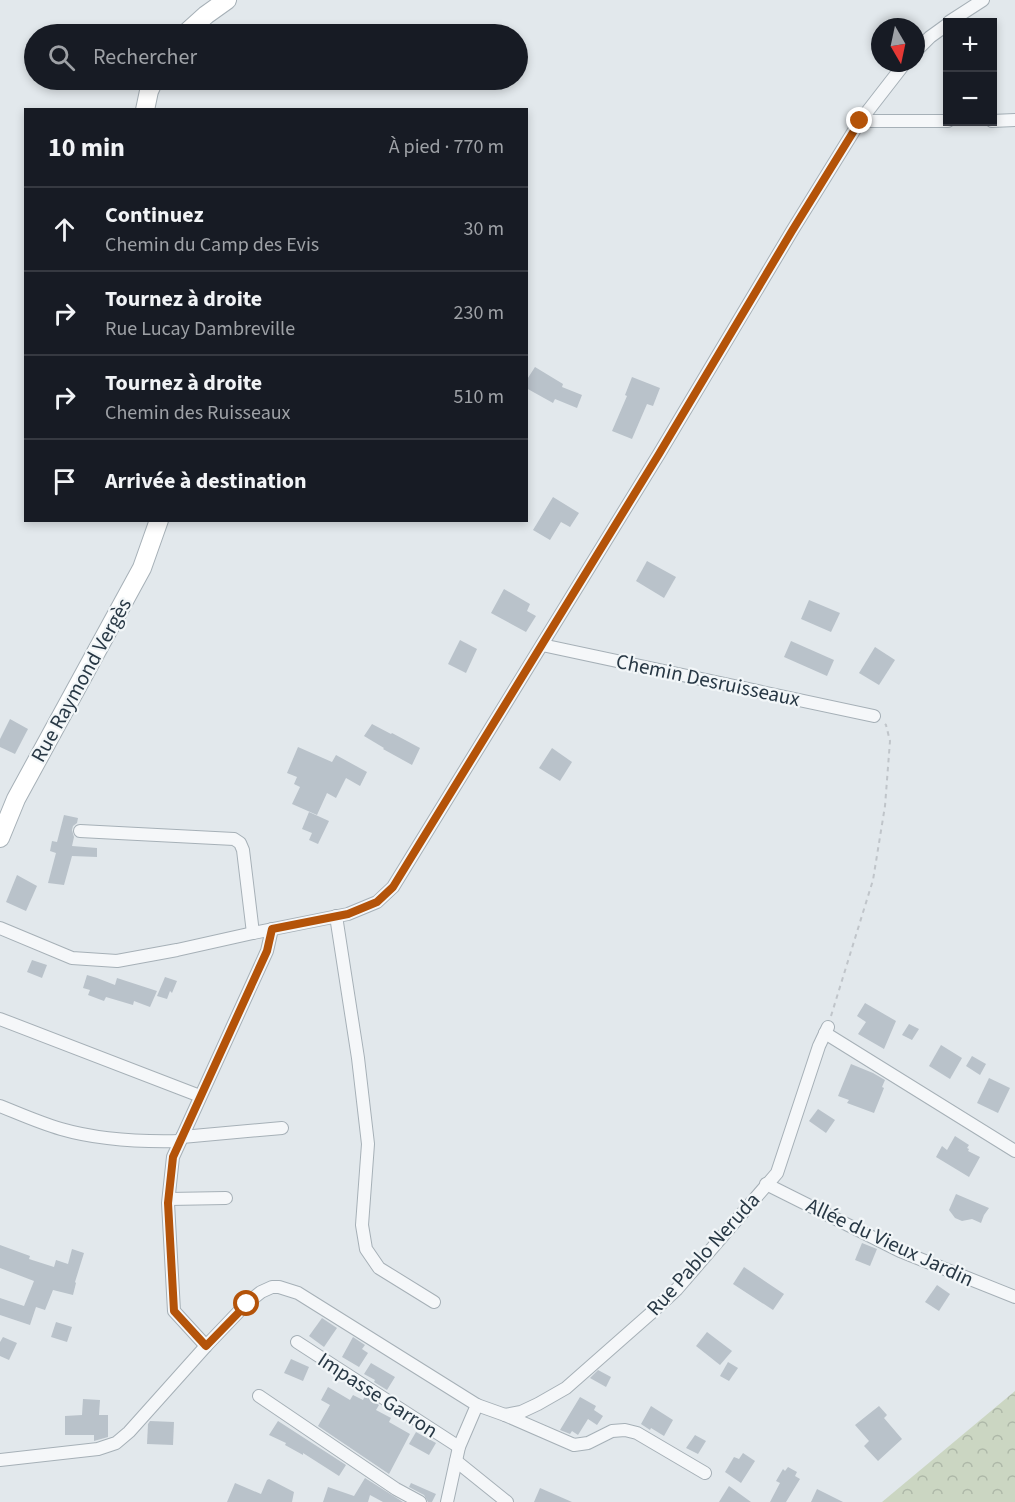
<!DOCTYPE html>
<html lang="fr">
<meta charset="utf-8">
<style>
body{margin:0;font-family:"Source Sans 3",sans-serif;background:#20242c;color:#f1f3f6}
.controls{position:absolute;right:18px;top:18px;display:grid;overflow:hidden;border-radius:0px;box-shadow:0 3px 9px #0003}
.controls button{width:54px;height:54px;display:grid;place-items:center;padding:0;border:0;border-bottom:2px solid #363941;background:#171b24;color:#f1f3f6;font:30px sans-serif}
.compass{position:absolute;left:871px;top:18px;width:54px;height:54px;border-radius:50%;background:#171b24;box-shadow:0 3px 9px #0003;rotate:171deg}
.stop{position:absolute;width:18px;height:18px;margin:-14px;border:4px solid #b45309;border-radius:50%;background:#fff}
.stop.end{background:#b45309;border-color:#fff;box-shadow:0 2px 6px #0008}
.list{margin:0;padding:0;list-style:none}
h2{display:flex;justify-content:space-between;align-items:center;height:78px;margin:0;padding:0 24px;font-size:26px}
h2 small{font-size:20px;font-weight:400;color:#9ea1a6}
.list li{display:grid;grid-template-columns:39px 1fr auto;gap:18px;align-items:center;box-sizing:border-box;height:84px;padding:0 24px;border-top:2px solid #363941}
.list b{display:block;font-size:22px;white-space:nowrap}
.list p{margin:0;font-size:20px;white-space:nowrap;color:#9ea1a6}
.list em{font-size:20px;font-style:normal;color:#9ea1a6}
.icon{flex:none;width:33px;height:33px;fill:none;stroke:currentColor;stroke-width:2;stroke-linecap:round;stroke-linejoin:round}
.map{position:relative;flex:none;width:1015px;height:1502px;overflow:hidden}
.search{position:absolute;background:#171b24;box-shadow:0 3px 9px #0003;left:24px;top:24px;width:504px;height:66px;display:flex;align-items:center;gap:15px;box-sizing:border-box;padding:0 21px;border-radius:33px;color:#9ea1a6;font-size:22px}
.panel{position:absolute;background:#171b24;box-shadow:0 3px 9px #0003;left:24px;top:108px;width:504px;height:414px;border-radius:0px}
.map>svg:first-child{display:block}
.forest{fill:url(#forest-crowns)}
.building{fill:#b9c2ca}
.lines{fill:none;stroke-linecap:round;stroke-linejoin:round}
.street-casing{stroke:#a6b0b7;stroke-width:14}
.secondary-casing{stroke:#a6b0b7;stroke-width:20}
.path{stroke:#c0c5ca;stroke-width:2;stroke-dasharray:4.5 4.5;stroke-linecap:butt}
.street{stroke:#f5f7f9;stroke-width:12}
.secondary{stroke:#fff;stroke-width:18}
.route{stroke:#b45309;stroke-width:8}
.labels{text-anchor:middle;dominant-baseline:central;stroke-width:4.5;stroke-linejoin:round;paint-order:stroke}
.street-label{font-size:21px;fill:#283845;stroke:#f2f6f8}
</style>
<div class="map">
<svg width="1015" height="1502" viewBox="0 0 1015 1502">
<defs>
<pattern id="forest-crowns" width="20" height="18" patternUnits="userSpaceOnUse" patternTransform="scale(1.5)"><rect width="20" height="18" fill="#cbd6c2"/><path d="M2 6a3 3 0 1 1 6 0M12 15a3 3 0 1 1 6 0" fill="none" stroke="#aeb8a8"/></pattern>
</defs>
<rect width="100%" height="100%" fill="#e2e8ec"/>
<path class="forest" d="M1015,1391v111h-133z"/>
<g class="building">
<path d="M535,367l28,17 -1,3 20,8 -5,13 -22,-9 -2,4 -27,-15v-7z"/>
<path d="M632,377l28,11 -7,18 -6,-2 -15,35 -20,-8 15,-35 -2,-1z"/>
<path d="M553,497l26,16 -9,14 -9,-5 -11,18 -17,-10z"/>
<path d="M647,561l29,16 -12,21 -28,-17z"/>
<path d="M504,589l26,15 -3,7 9,5 -10,16 -35,-19z"/>
<path d="M809,600l31,13 -9,19 -30,-13z"/>
<path d="M460,640l17,9 -11,24 -18,-9z"/>
<path d="M791,641l43,19 -7,16 -43,-19z"/>
<path d="M875,647l20,13 -16,25 -20,-12z"/>
<path d="M10,719l18,10 -13,25 -15,-7v-8z"/>
<path d="M372,724l19,10 1,-1 28,15 -8,17 -29,-16 1,-1 -20,-12z"/>
<path d="M298,747l34,15 4,-7 31,17 -7,14 -14,-8 -10,20 -9,-5 -10,22 -25,-11 8,-17 -6,-3 3,-7 -10,-4z"/>
<path d="M552,748l20,14 -12,19 -21,-13z"/>
<path d="M309,812l20,9 -11,23 -9,-4 3,-7 -10,-4z"/>
<path d="M64,815l14,3 -1,5 -4,3 -1,4 2,7 -2,9 25,2v9l-25,-1 -8,29 -16,-2 8,-30 -6,-2 2,-10 5,1z"/>
<path d="M17,875l20,11 -11,25 -20,-9z"/>
<path d="M32,960l15,5 -5,13 -15,-6z"/>
<path d="M87,975l10,3 18,7 2,-7 40,13 -7,16 -16,-6 -1,4 -27,-8 -2,4 -16,-6 2,-5 -7,-2z"/>
<path d="M165,977l12,4 -5,12 -2,-2 -3,8 -10,-3z"/>
<path d="M865,1003l31,18 -12,28 -26,-15 8,-12 -9,-6z"/>
<path d="M909,1024l10,5 -7,11 -10,-5z"/>
<path d="M941,1045l21,13 -12,21 -21,-13z"/>
<path d="M972,1056l14,8 -6,11 -14,-9z"/>
<path d="M851,1064l22,9 12,7 -3,7 2,1 -10,25 -27,-10 2,-3 -11,-4z"/>
<path d="M989,1078l21,10 -12,25 -21,-10z"/>
<path d="M818,1109l17,11 -9,13 -17,-12z"/>
<path d="M955,1136l14,9 -2,3 2,1 -1,2 12,6 -11,20 -33,-20 6,-11 5,4z"/>
<path d="M956,1194l33,14 -5,7 -3,8 -9,-4 -10,2 -7,-3 -6,-8z"/>
<path d="M862,1243l15,6 -7,17 -15,-6z"/>
<path d="M0,1245l30,11 -1,3 25,8 2,-7 12,4 4,-15 12,4 -9,29 1,1 -3,12 -20,-5 -8,20 -9,-3 -6,18 -30,-10v-17l24,8 10,-25 -34,-13z"/>
<path d="M744,1267l40,27 -11,16 -40,-26z"/>
<path d="M937,1285l13,9 -11,17 -14,-9z"/>
<path d="M322,1318l15,10 -13,19 -15,-11z"/>
<path d="M56,1322l16,5 -5,15 -16,-5z"/>
<path d="M707,1332l25,19 -12,14 -24,-19z"/>
<path d="M3,1337l14,6 -8,17 -9,-4v-14z"/>
<path d="M353,1337l12,8 -3,4 6,4 -9,14 -17,-10z"/>
<path d="M291,1359l18,8 -6,14 -19,-8z"/>
<path d="M728,1362l10,6 -9,13 -9,-5z"/>
<path d="M371,1363l24,14 -8,13 -13,-8 1,-2 -11,-6z"/>
<path d="M598,1370l13,7 -5,10 -16,-9z"/>
<path d="M328,1387l22,13 3,-5 10,5 2,-4 14,9 -3,5 15,8 -2,4 21,12 -21,40 -71,-48 12,-21 -9,-5z"/>
<path d="M580,1397l16,9 -2,4 9,6 -6,9 -9,-6 -10,16 -6,-4 -2,3 -10,-4z"/>
<path d="M83,1399l17,1 -1,15h9v22l-14,4v-6h-29v-19l17,-1z"/>
<path d="M651,1406l22,14 -9,16 -13,-8 -1,2 -9,-6z"/>
<path d="M879,1406l8,9 -3,3 18,21 -24,22 -14,-15 5,-5 -14,-16z"/>
<path d="M150,1421l24,1 -1,23 -26,-1 1,-20z"/>
<path d="M278,1421l68,44 -7,11 -36,-23v2l-18,-10 1,-2 -17,-8z"/>
<path d="M416,1432l20,11 -7,12 -20,-11z"/>
<path d="M695,1435l11,6 -8,13 -12,-6z"/>
<path d="M743,1453l12,8 -14,22 -16,-11 9,-15 5,2z"/>
<path d="M788,1467l9,5 -2,4 5,3 -14,23h-16l10,-19 -4,-2 7,-12 2,2z"/>
<path d="M365,1478l38,24h-20l-13,-7 -2,7h-45l5,-15 26,9z"/>
<path d="M269,1479l25,13 -2,10h-65l8,-19 26,11 6,-14z"/>
<path d="M411,1483l25,11 -4,8h-4l-4,-7 -15,-8z"/>
<path d="M729,1486l22,16h-32z"/>
<path d="M540,1488l32,14h-38z"/>
<path d="M817,1489l26,13h-32z"/>
</g>
<g class="lines">
<defs>
<g id="street">
<path d="M949,22l34,-22"/>
<path d="M916,51l14,-14 18,-13"/>
<path d="M860,121h88"/>
<path d="M992,121l23,-1"/>
<path d="M542,645l332,71"/>
<path d="M80,831l154,8 6,4 3,7 10,83"/>
<path d="M336,916l22,142 10,86 -6,81 4,24 13,19 55,34"/>
<path d="M0,928l72,30 45,3 60,-11 76,-17 95,-19 29,-12 16,-15 266,-433 133,-223 68,-110 45,-58"/>
<path d="M0,1019l200,77"/>
<path d="M825,1033l190,118"/>
<path d="M0,1106c20,8 40,17 61,23 38,11 79,13 119,12"/>
<path d="M182,1137l100,-9"/>
<path d="M766,1184l134,67 115,46"/>
<path d="M169,1199l57,-1"/>
<path d="M297,1342l162,105"/>
<path d="M206,1346l-32,-35 -6,-108 5,-46 94,-206 5,-22"/>
<path d="M259,1396l137,93 24,13"/>
<path d="M477,1405l28,10 69,30 14,-2 24,-12 13,-1 12,3 68,40"/>
<path d="M505,1415l16,-3 17,-8 28,-16 84,-74 27,-25 100,-116 42,-127 9,-19"/>
<path d="M0,1460l98,-11 18,-6 13,-11 77,-86 41,-43 14,-11 11,-5h7l19,6 179,112 -18,42 -12,55"/>
<path d="M456,1461l51,41"/>
</g>
<g id="secondary">
<path d="M185,34l21,-19 21,-15"/>
<path d="M145,110l4,-19 5,-11"/>
<path d="M0,838l16,-39 126,-231 17,-48"/>
</g>
</defs>
<use href="#street" class="street-casing"/>
<use href="#secondary" class="secondary-casing"/>
<path class="path" d="M831,1016l42,-136 12,-74 5,-65 -4,-16 -1,-1"/>
<use href="#street" class="street"/>
<use href="#secondary" class="secondary"/>
</g>
<g class="lines">
<path class="route" d="M247,1304l-41,42 -32,-35 -6,-108 5,-46 94,-206 5,-22 76,-15 29,-12 16,-15 266,-433 133,-223 68,-110"/>
</g>
<g class="labels">
<g class="street-label">
<text transform="translate(81 680) rotate(-61)">Rue Raymond Vergès</text>
<text transform="translate(708 680) rotate(12)">Chemin Desruisseaux</text>
<text transform="translate(890 1242) rotate(25)">Allée du Vieux Jardin</text>
<text transform="translate(703 1254) rotate(-48)">Rue Pablo Neruda</text>
<text transform="translate(378 1395) rotate(33)">Impasse Garron</text>
</g>
</g>
</svg>
<div class="controls">
<button>+</button>
<button>−</button>
</div>
<svg class="compass" viewBox="-18 -18 36 36"><path d="M0-13l5 13h-10z" fill="#e53935"/><path d="M0 13l5-13h-10z" fill="#9ea1a6"/></svg>
<div class="stop" style="left:247px;top:1304px"></div>
<div class="stop end" style="left:860px;top:121px"></div>
<div class="search"><svg class="icon" aria-label="search" viewBox="0 0 24 24"><circle cx="10" cy="10" r="6"/><path d="M15 15l6 6"/></svg>Rechercher</div>
<section class="panel">
<h2>10 min<small>À pied · 770 m</small></h2>
<ul class="list">
<li><svg class="icon" aria-label="ahead" viewBox="0 0 24 24"><path d="M12 20V5M6 11l6-6 6 6"/></svg><div><b>Continuez</b><p>Chemin du Camp des Evis</p></div><em>30 m</em></li>
<li><svg class="icon" aria-label="right" viewBox="0 0 24 24"><path d="M7 20v-9h11M14 6l5 5-5 5"/></svg><div><b>Tournez à droite</b><p>Rue Lucay Dambreville</p></div><em>230 m</em></li>
<li><svg class="icon" aria-label="right" viewBox="0 0 24 24"><path d="M7 20v-9h11M14 6l5 5-5 5"/></svg><div><b>Tournez à droite</b><p>Chemin des Ruisseaux</p></div><em>510 m</em></li>
<li><svg class="icon" aria-label="arrive" viewBox="0 0 24 24"><path d="M6 21V4h12l-3 4 3 4H6"/></svg><div><b>Arrivée à destination</b></div></li>
</ul>
</section>
</div>
